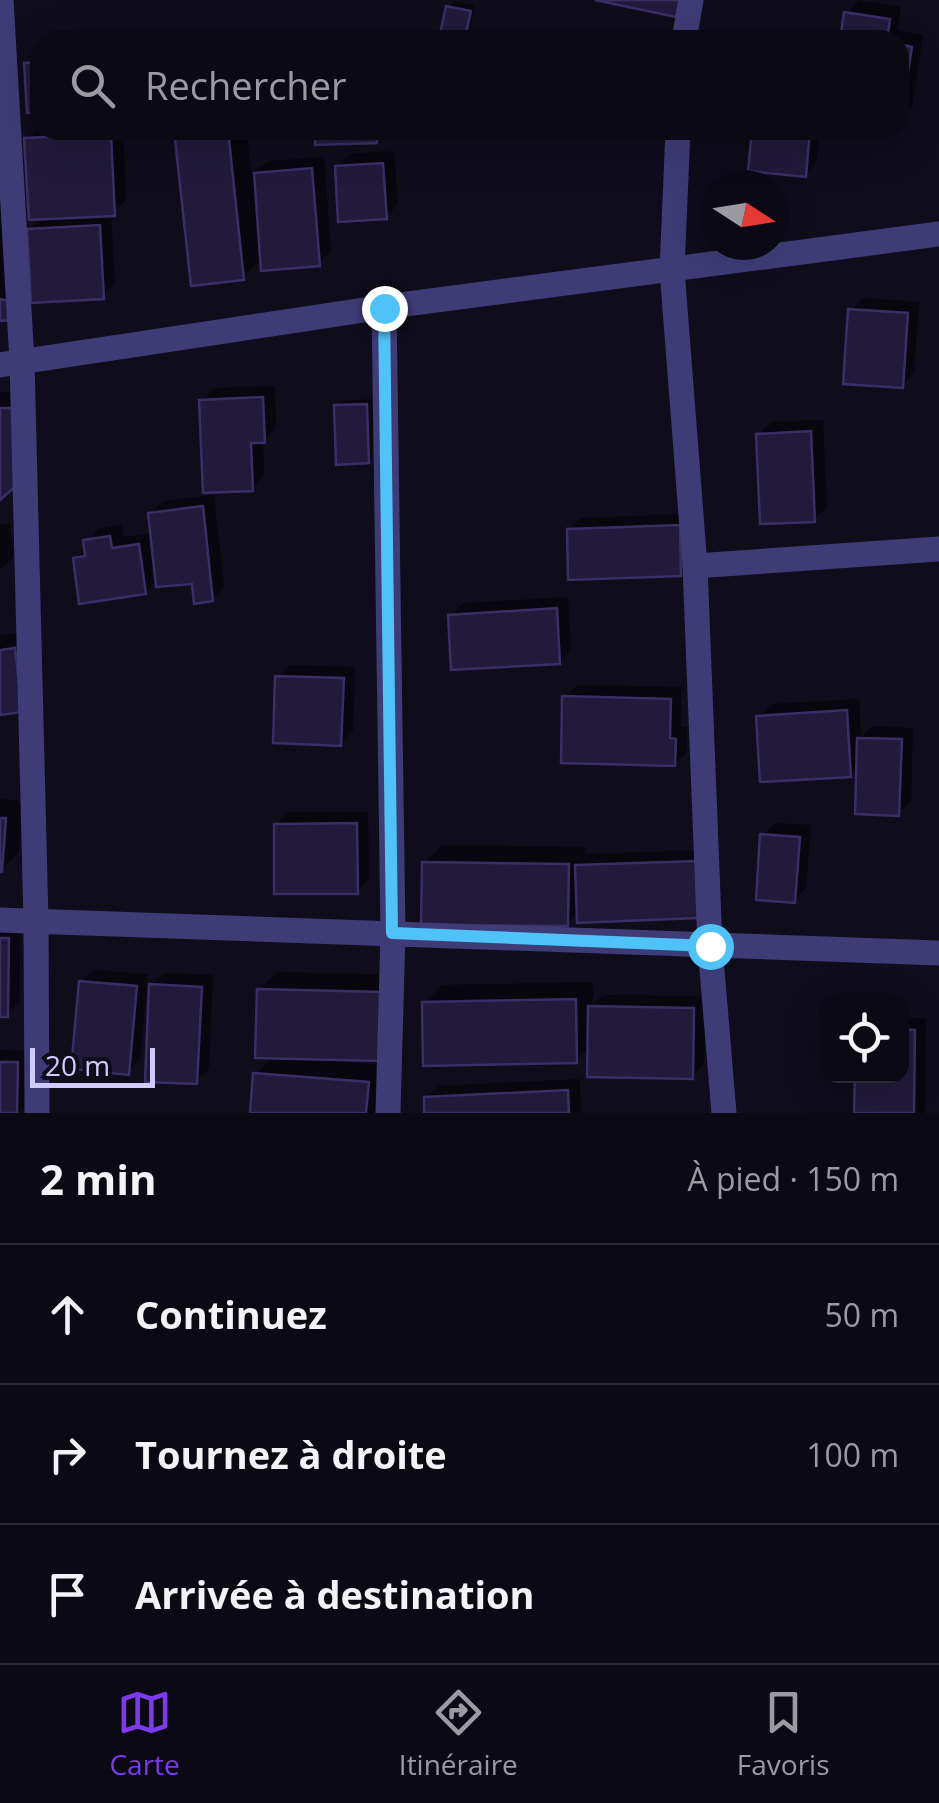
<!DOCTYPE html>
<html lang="fr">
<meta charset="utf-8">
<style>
body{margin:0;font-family:"Open Sans",sans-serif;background:#14121d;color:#f1f3f6}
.controls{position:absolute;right:30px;bottom:30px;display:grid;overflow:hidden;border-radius:20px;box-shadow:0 10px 40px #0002}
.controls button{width:90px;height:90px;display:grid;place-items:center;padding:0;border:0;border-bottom:2px solid #2b2a34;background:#0b0914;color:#f1f3f6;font:50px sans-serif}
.compass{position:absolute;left:699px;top:170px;width:90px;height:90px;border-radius:50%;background:#0b0914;box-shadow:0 10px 40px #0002;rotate:102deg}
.scale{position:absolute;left:30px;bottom:25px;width:125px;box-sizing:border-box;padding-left:10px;border:5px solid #d1cbfb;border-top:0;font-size:28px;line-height:35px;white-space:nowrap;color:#d1cbfb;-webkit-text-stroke:8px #0f0c1b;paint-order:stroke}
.stop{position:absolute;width:30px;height:30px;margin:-22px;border:8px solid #4fc3f7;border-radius:50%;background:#fff}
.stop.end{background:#4fc3f7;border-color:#fff;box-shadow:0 2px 10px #0008}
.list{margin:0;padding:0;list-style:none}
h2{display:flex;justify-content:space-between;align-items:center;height:130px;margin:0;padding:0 40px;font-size:42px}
h2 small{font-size:32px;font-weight:400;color:#9a9aa0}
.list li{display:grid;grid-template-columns:65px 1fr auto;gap:30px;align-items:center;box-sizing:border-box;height:140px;padding:0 40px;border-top:2px solid #2b2a34}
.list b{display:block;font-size:38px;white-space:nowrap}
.list em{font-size:32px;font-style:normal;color:#9a9aa0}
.icon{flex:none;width:55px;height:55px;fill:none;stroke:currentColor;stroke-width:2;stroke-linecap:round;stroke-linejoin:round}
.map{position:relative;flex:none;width:939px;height:1113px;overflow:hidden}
.search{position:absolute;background:#0b0914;box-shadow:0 10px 40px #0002;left:30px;right:30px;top:30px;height:110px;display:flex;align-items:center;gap:25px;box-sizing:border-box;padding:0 35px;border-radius:30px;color:#9a9aa0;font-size:38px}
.sheet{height:550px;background:#0b0914}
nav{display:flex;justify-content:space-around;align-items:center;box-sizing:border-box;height:140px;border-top:2px solid #2b2a34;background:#0b0914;font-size:28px;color:#9a9aa0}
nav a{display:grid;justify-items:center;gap:5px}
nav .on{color:#7c3aed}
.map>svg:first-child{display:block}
.shadow{fill:#0007}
.building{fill:#211a3a;stroke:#3a2e65;stroke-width:2.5}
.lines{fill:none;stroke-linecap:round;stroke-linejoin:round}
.minor{stroke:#3f3b76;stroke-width:25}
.route{stroke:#4fc3f7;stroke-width:12}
</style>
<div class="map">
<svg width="939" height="1113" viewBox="0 0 939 1113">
<rect width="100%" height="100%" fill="#0f0c1b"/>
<g class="shadow">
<path d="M859,0l42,7 -3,23 25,5 -11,72 -13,13v-80h-57l5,-27z"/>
<path d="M454,1l21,4 -5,25 -6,5 -16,-28z"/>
<path d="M775,33l54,5v2h-61z"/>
<path d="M39,52h1v58l-14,-46z"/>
<path d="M39,127l1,3h83l3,71 -15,12 4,71 -12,12 -73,-66 13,-13 -16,-78z"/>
<path d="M177,130h70l4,45 18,-14 55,-4 7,94 -12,13 -56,-6 -21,20z"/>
<path d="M754,130h66l-3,32 -12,12z"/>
<path d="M394,151l4,53 -12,13 -48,-50 12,-13z"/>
<path d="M0,170l26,114 -26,34z"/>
<path d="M863,298l56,4 -5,71 -12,12 -51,-74z"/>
<path d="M275,386l1,42 -13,14 1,34 -12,13 -50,-88 12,-13z"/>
<path d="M34,391l-34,105v-104z"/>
<path d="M372,399l1,56 -5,6 -31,-55 5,-5z"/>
<path d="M823,420l4,87 -13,12 -56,-84 13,-13z"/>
<path d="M214,495l10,92 -12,12 -18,-18 -36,-2 -13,13 -69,-33 22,-30 24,-4 2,12 29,-4 -2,-20 12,-12z"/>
<path d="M691,514l1,47 -12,12 -111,-43 12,-12z"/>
<path d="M10,524l4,33 -14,12v-44z"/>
<path d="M568,597l3,52 -12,13 -108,-46 12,-13z"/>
<path d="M32,632l-32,80v-77z"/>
<path d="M290,665l65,2 -2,64 -13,12 -62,-66z"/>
<path d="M577,685l105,2 -1,40h6v25l-13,12 -109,-67z"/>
<path d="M859,699l2,38 11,-11 41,2 -2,73 -13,12 -39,-48 -9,9 -91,-57 12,-13z"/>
<path d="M0,799l23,2 -4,51 -18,18z"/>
<path d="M289,812h79l1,67 -12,12 -81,-66z"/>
<path d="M775,823l36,2 -5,63 -12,13 -31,-66z"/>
<path d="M442,845l144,2v7l122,-4 2,53 -131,9 -12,11 -143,-60z"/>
<path d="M0,926l21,1 -2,75 -12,12h-7z"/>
<path d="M94,970l54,4 -8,86 -12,12 -47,-90z"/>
<path d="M277,972l123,3 -52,83v4l37,3 -4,48h-128l3,-39 18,-18 -15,-66z"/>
<path d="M164,973l49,2 -4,94 -13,12 -44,-96z"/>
<path d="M593,982v22l10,-9 103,1 -2,68 -12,12 -102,-30 -14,15 -152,-58 18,-18z"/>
<path d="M902,1018h24l-1,95h-68v-37h45z"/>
<path d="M0,1050l29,1 -1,52 -10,10h-18z"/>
<path d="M580,1079l1,34h-154l-1,-15 13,-12z"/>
</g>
<g class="building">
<path d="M595,0h85l-4,17z"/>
<path d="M446,6l25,5 -6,27 -25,-4z"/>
<path d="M844,12l46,7 -3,21h-47z"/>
<path d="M899,44l13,3 -12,75h-1z"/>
<path d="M40,62v50l-13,1 -3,-50z"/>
<path d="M174,130h54l16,150 -53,6z"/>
<path d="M315,130h62v13l-62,2z"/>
<path d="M752,130h58l-4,47 -58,-6z"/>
<path d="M111,134l4,82 -86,4 -5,-82z"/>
<path d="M383,163l4,56 -49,3 -3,-56z"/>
<path d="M312,168l8,98 -59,5 -7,-98z"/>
<path d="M100,225l4,74 -73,4 -4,-74z"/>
<path d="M0,299l9,2 2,19 -11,1z"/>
<path d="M848,309l60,4 -5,75 -60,-4z"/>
<path d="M263,397l2,46h-14l2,48 -50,2 -4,-93z"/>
<path d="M367,404l2,59 -33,2 -2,-60z"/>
<path d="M0,408h17v77l-17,15z"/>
<path d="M811,431l4,91 -55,2 -4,-90z"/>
<path d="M203,506l10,95 -19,3 -2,-20 -36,3 -8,-74z"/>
<path d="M680,525l1,51 -113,4 -1,-51z"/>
<path d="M110,536l2,12 27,-4 7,50 -67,10 -6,-46 12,-2 -2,-16z"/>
<path d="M557,608l3,56 -109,6 -3,-55z"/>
<path d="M15,648l7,64 -22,3v-65z"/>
<path d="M275,676l69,2 -3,68 -68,-3z"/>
<path d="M562,696l109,3 -1,39 6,1 -1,27 -114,-3z"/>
<path d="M847,710l4,67 -91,5 -4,-66z"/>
<path d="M857,738l45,1 -3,77 -44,-2z"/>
<path d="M0,818h6l-4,54h-2z"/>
<path d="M357,823l1,71h-84v-70z"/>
<path d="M760,834l40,3 -5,66 -39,-3z"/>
<path d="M696,861l2,57 -121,5 -2,-58z"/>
<path d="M422,862l147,2 -1,62 -147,-1z"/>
<path d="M0,938h9l-1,79h-8z"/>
<path d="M79,981l58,5 -8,89 -58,-6z"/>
<path d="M149,984l53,3 -5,97 -52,-2z"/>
<path d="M257,989l126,3 -2,69 -126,-3z"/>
<path d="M576,999l1,64 -154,3 -1,-64z"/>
<path d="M588,1006l106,2 -1,71 -106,-2z"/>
<path d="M902,1029l13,1 -1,83h-60l1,-37h47z"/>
<path d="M0,1062h18l-1,51h-17z"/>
<path d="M253,1073l116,9 -3,31h-116z"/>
<path d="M568,1090l1,23h-145v-16z"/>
</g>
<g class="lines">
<g class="minor">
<path d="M1,0l21,361 14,560 1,192"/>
<path d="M684,40l7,-40"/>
<path d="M678,130l-6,140 23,296 15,380 14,167"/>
<path d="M384,307l9,626 -5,180"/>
<path d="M0,365l384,-58 555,-73"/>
<path d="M695,566l244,-17"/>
<path d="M0,920l939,33"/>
</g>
</g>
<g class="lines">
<path class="route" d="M384,308l8,625 318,13"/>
</g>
</svg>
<div class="controls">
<button><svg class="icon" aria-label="locate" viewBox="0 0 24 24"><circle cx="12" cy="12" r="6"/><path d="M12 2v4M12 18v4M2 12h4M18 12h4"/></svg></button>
</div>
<svg class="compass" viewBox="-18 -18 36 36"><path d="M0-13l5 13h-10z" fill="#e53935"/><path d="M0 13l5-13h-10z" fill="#9a9aa0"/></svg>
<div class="scale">20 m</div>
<div class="stop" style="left:710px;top:946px"></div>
<div class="stop end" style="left:384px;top:308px"></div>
<div class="search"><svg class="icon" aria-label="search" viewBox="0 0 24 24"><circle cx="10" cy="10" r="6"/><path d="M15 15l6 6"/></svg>Rechercher</div>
</div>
<section class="sheet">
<h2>2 min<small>À pied · 150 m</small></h2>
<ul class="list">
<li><svg class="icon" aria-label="ahead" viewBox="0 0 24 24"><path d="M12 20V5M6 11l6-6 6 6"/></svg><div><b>Continuez</b></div><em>50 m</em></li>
<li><svg class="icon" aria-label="right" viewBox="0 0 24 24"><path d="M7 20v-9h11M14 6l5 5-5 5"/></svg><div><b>Tournez à droite</b></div><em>100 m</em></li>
<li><svg class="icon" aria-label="arrive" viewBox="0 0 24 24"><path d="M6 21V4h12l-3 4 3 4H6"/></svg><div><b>Arrivée à destination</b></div></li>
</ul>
</section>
<nav>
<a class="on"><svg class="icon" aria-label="map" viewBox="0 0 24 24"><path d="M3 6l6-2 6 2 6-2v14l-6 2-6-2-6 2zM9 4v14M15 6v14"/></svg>Carte</a>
<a><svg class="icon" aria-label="directions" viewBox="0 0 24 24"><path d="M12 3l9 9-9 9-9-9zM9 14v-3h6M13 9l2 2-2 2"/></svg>Itinéraire</a>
<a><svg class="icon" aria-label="saved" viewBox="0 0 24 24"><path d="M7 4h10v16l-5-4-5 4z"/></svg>Favoris</a>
</nav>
